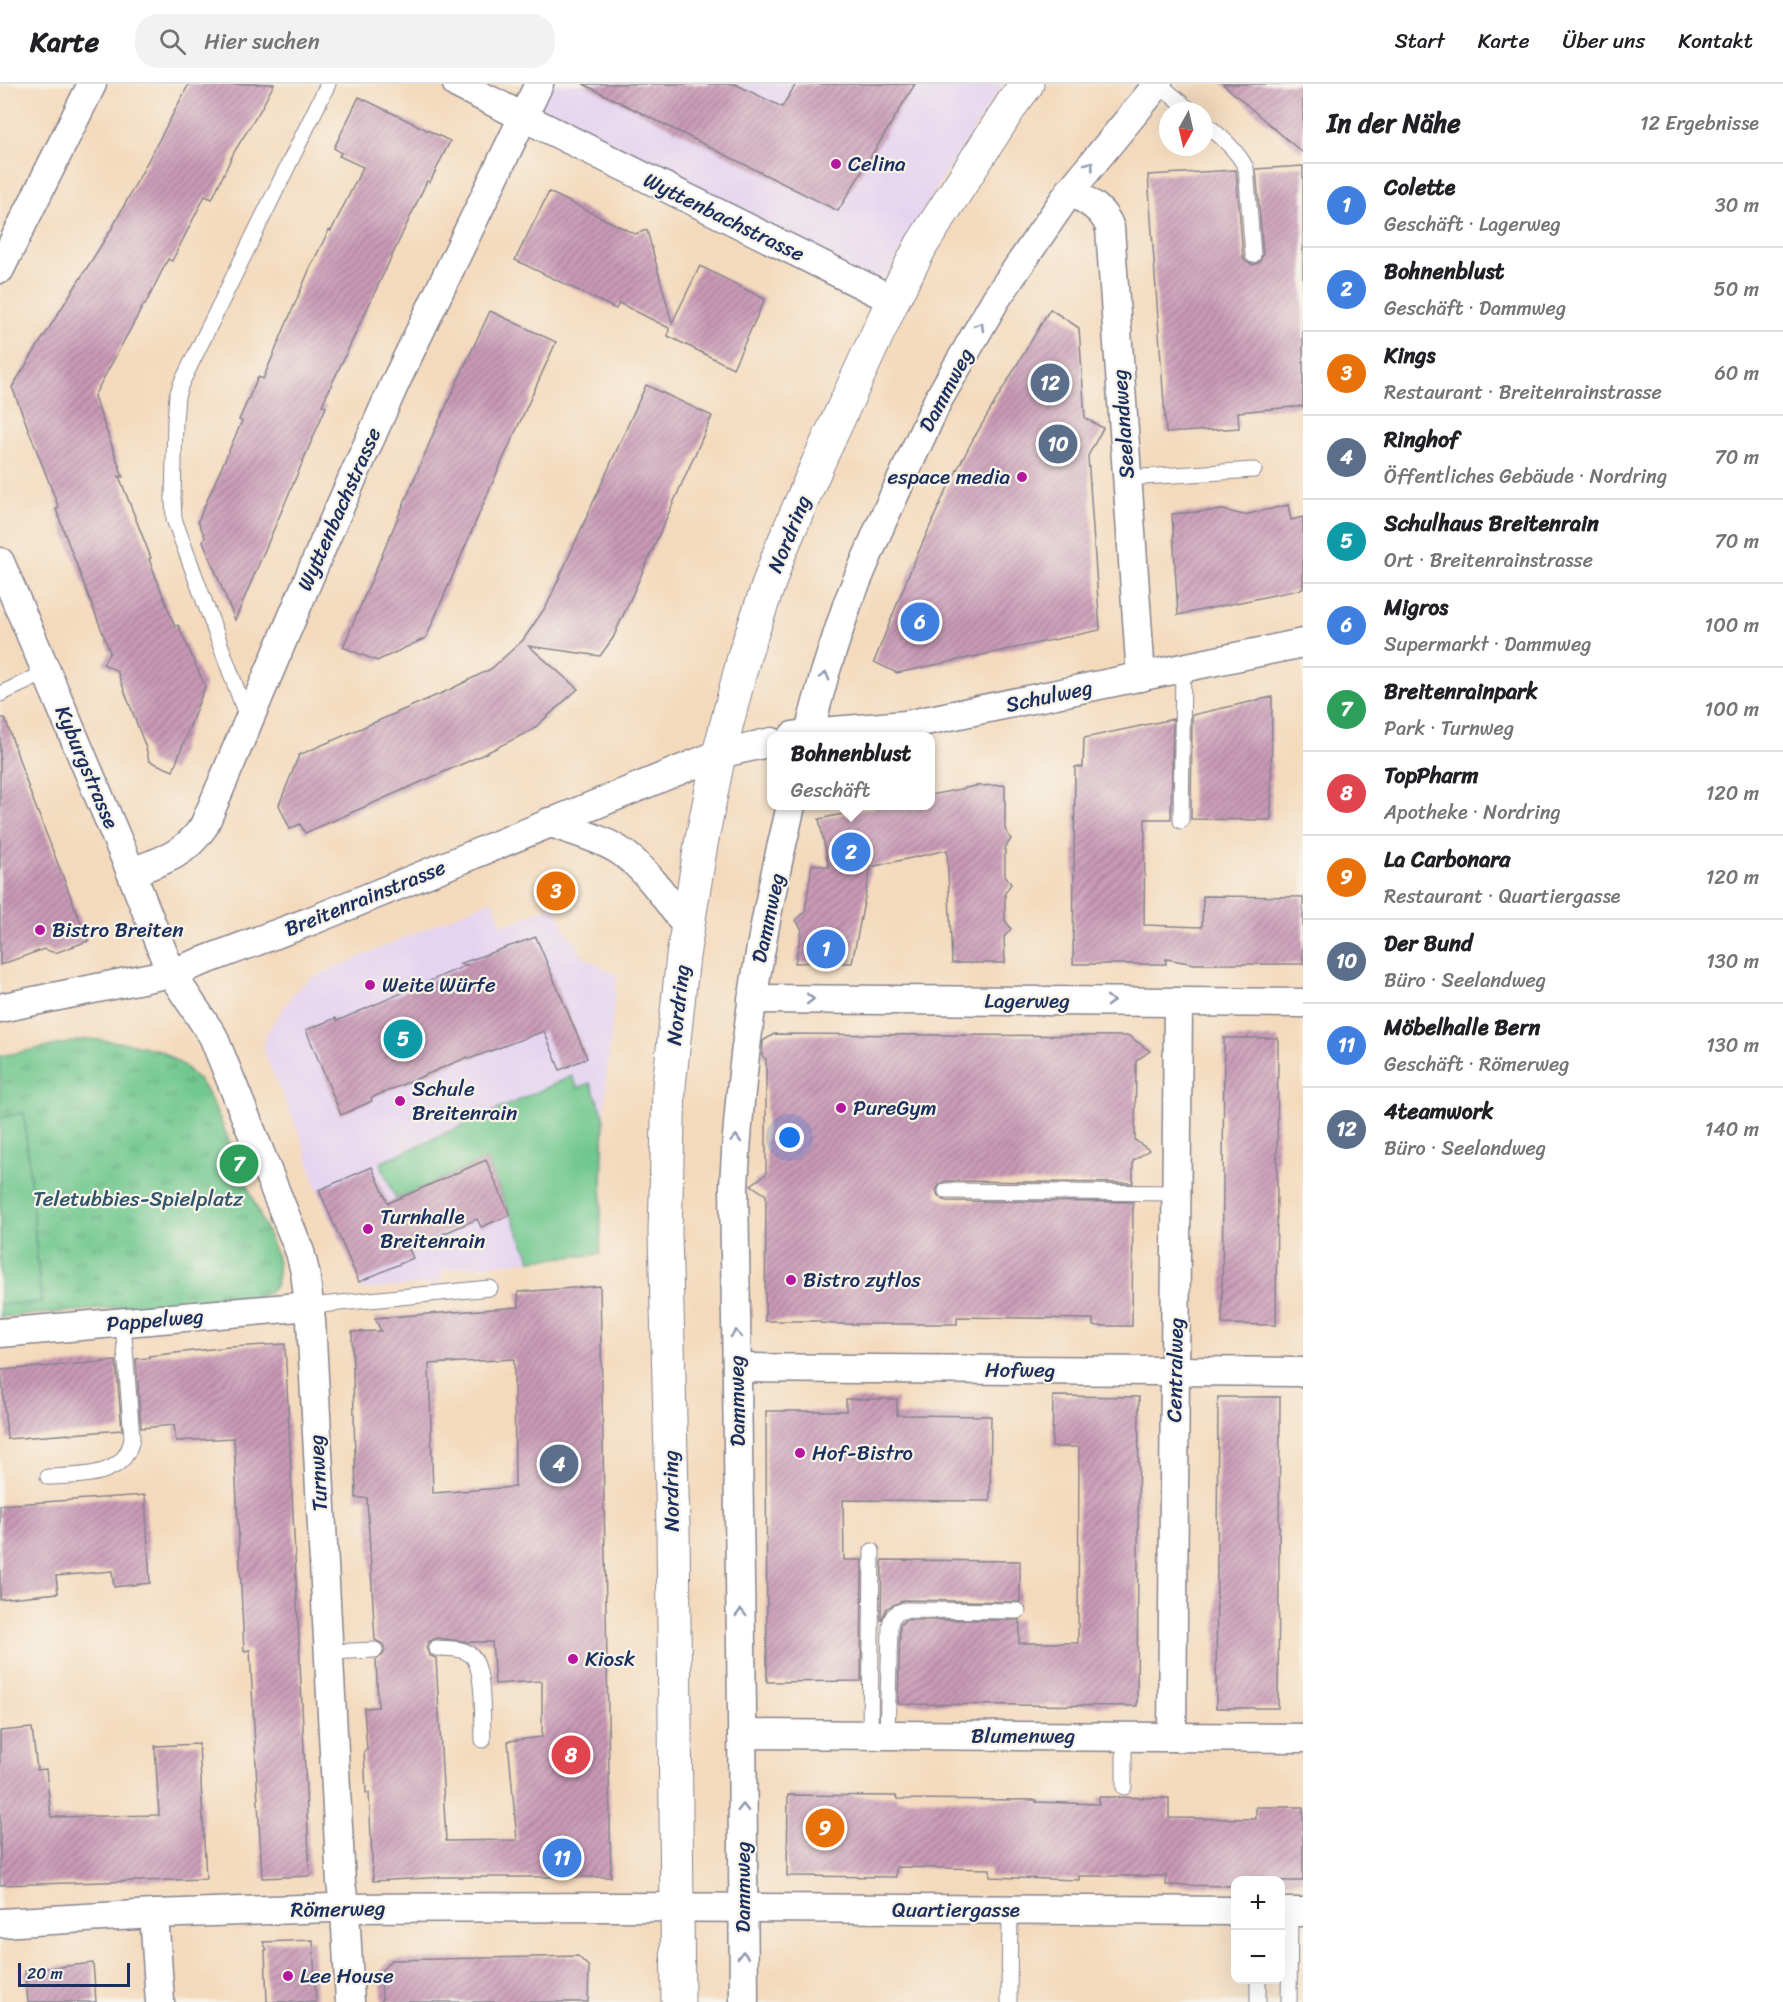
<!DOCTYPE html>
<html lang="de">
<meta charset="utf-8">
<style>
body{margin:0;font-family:Sriracha,sans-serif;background:#f2f2f2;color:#202124}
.controls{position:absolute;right:18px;bottom:18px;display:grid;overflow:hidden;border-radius:12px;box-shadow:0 6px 24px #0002}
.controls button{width:54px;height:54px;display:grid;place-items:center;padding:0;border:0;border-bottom:2px solid #e0e0e0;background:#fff;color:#202124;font:30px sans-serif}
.compass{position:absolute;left:1159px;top:18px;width:54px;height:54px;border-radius:50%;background:#fff;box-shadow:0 6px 24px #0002;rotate:188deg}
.scale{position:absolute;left:18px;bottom:15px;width:112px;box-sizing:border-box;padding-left:6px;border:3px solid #1b2f5e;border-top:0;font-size:16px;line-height:21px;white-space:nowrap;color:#1b2f5e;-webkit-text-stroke:4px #f7f3e8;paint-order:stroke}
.you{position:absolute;left:790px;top:1054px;width:21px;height:21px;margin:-15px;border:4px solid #fff;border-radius:50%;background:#1a73e8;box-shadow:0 0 0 9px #1a73e833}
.badge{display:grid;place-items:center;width:39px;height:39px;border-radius:50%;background:#b45309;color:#fff;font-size:20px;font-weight:700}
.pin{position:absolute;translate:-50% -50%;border:3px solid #fff;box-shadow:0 2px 6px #0006}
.popup{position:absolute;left:767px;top:648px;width:168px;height:78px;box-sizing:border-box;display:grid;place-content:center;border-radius:12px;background:#fff;filter:drop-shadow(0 2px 4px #0005);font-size:20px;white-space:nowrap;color:#757577}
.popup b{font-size:22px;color:#202124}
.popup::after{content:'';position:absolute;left:50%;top:100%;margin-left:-12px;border:12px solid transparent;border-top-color:#fff}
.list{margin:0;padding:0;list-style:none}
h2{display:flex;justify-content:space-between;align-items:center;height:78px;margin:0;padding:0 24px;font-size:26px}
h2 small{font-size:20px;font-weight:400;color:#757577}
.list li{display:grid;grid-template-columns:39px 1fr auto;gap:18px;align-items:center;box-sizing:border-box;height:84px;padding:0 24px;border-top:2px solid #e0e0e0}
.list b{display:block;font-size:22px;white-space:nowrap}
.list p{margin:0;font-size:20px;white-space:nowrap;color:#757577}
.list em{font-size:20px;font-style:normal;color:#757577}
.icon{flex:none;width:33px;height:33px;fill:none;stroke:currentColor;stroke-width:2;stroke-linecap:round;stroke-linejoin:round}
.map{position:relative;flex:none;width:1303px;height:1918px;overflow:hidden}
header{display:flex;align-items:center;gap:36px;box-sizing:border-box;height:84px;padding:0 30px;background:#fff;border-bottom:2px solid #e0e0e0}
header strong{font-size:28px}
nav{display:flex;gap:33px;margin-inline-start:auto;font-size:21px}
.search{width:420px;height:54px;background:#f2f2f2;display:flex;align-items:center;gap:15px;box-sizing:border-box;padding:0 21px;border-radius:24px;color:#757577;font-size:22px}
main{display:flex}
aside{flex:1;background:#fff}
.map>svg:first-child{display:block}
.built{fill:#e4d3f1;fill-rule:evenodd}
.grass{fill:url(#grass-tufts);stroke:#467c76;stroke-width:1.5}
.pitch{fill:#71c88e;stroke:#467c76;stroke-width:1.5}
.building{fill:url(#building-hatch);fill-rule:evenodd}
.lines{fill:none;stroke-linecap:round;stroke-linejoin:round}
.service-casing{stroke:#88848e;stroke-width:17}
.minor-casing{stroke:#88848e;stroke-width:31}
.secondary-casing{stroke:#88848e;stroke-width:35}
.service{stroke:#fff;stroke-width:15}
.minor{stroke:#fff;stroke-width:28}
.secondary{stroke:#fff;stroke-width:33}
.oneway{stroke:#8d97ae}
.poi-dot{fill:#b5179e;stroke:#f7f3e8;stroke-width:2}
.labels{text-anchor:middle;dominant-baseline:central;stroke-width:4.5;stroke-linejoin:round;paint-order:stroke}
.poi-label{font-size:21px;fill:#1b2f5e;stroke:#f7f3e8;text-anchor:start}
.street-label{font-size:21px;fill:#1b2f5e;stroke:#f7f3e8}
.park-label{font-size:21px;fill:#30556a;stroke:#f7f3e8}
</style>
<header>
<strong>Karte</strong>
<div class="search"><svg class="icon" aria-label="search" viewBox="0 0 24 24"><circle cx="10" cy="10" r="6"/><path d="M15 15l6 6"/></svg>Hier suchen</div>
<nav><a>Start</a><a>Karte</a><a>Über uns</a><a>Kontakt</a></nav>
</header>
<main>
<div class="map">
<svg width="1303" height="1918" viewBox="0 0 1303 1918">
<defs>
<pattern id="grass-tufts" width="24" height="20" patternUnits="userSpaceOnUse" patternTransform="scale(1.5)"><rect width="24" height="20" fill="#71c88e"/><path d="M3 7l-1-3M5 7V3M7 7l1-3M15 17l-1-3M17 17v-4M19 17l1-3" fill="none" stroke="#5ca377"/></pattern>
<pattern id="building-hatch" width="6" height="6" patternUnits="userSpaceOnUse" patternTransform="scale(1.5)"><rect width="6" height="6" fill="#c99ab6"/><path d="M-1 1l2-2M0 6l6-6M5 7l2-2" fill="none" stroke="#a27e97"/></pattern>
</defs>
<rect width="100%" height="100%" fill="#f7f3e8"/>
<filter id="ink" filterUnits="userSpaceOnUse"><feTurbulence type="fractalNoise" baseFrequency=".0167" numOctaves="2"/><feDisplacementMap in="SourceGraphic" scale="12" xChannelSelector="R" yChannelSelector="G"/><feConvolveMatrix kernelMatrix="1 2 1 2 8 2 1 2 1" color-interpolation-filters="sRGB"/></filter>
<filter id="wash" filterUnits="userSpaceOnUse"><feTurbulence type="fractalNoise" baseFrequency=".008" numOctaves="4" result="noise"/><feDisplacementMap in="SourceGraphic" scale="24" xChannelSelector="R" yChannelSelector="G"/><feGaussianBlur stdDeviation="1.35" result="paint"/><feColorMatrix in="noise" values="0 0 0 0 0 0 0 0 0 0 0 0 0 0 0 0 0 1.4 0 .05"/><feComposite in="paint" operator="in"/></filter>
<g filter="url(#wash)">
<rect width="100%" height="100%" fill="#f4dabd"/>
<g class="built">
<path d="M542,0h461l-60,93 -49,85 -15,29 -353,-175z"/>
<path d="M492,816l11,26 51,-21 9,19 21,33 33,18 -11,107 -5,172 -157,15 -4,14 -77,7 -45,-99 -17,-54 -36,-82 -1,-13 2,-8 28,-41 17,-15zM572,992l6,12 26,27 -4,138 -69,7 -45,-100z"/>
</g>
<path class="grass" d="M88,955l40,4 31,7 25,16 14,14 9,12 12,25 57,137c4,18 4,40 -19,43l-257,20v-12l41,-3 -17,-189 -24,5v-62z"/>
<g class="pitch">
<path d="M572,992l6,12 12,-5 14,32 -4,139 -69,6 -45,-100 -90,39 -16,-36z"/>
<path d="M24,1029l17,189 -41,3v-187z"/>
</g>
<g id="blocks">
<g class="building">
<path d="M189,0h85l-13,25 -27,43 -22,47 -7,-3 -33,65 -4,-2 -23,46 -1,-1 -50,92 29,81 -4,-1 32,82 -2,1 26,68 3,-2 27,61 -32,85 -24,-10 -3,-13 -29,-77 -14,-7 7,-12 -44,-115 -10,-28 3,-1 -47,-121 100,-159z"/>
<path d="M583,0h152l47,23 14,-23h119l-77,127z"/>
<path d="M1223,0h80v69l-40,-34z"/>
<path d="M359,13l91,44 -20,41 -3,-1 -105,224 4,2 -91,213 -32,-79 2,-4 -7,-16 44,-100 -3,-1 19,-43 5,2 47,-111 19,-38 2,1 32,-64 -24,-11 2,-3 -7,-5z"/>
<path d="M1303,82v240l-65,6 1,16 -73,5 -18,-258 88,-5 7,86 2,5 8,4 6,-2 4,-9 -7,-85z"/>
<path d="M549,108l86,42 12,-4 25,93 28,-57 65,33 -32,69 -65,-32 1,-8 -50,-25 -3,6 -101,-49z"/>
<path d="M1050,225l29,19 6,90 18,10 -15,28 12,174 -203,43 -23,-11 37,-93 32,-72 29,-56z"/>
<path d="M490,227l66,31 -65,144 -65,152 -49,23 -34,-14 92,-217z"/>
<path d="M646,301l66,31 -99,222 -13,18 -71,-10 49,43 -46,41 -54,27 -173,76 -5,-9 -10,5 -11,-24 20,-50 150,-65 42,-21 32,-29 24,-35z"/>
<path d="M1288,421l3,15 12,-3v72l-125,26 -6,-101 51,-4 21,5z"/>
<path d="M1272,613l-1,123 -80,-1 1,-104z"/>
<path d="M0,634h5l25,74 58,149 -33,12 -11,-4 -44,16z"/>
<path d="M1173,635l-2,100h-26l-1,106 58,2 1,-31 100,1v67h-108l-29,-5v5h-93l2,-197h8l1,-29z"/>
<path d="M1005,701v44l6,10 -6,9v27l6,9 -6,9v27l6,9 -7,8 1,26h-53l-5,-113 -76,17 -19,96h-17l-7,5 -9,-6 -24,1 7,-33 -6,-10 9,-8 7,-48 17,3 -10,-48 61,-13h50v-11l46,-9z"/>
<path d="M536,853l51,121 -27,12 -16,-39 -75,28 -1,-2 -97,41 1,3 -31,14 -35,-85 30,-12 1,3 130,-56 -8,-1z"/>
<path d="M774,950l355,2 21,15 -14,10 -1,79 14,10 -16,11v22l-187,-2 -5,2 -5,7 2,6 8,5 187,1 -1,124h-39v-7l-136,-2v7h-121l-16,-1v-2h-55l1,-126 -15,-10 15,-11v-115l-4,-3 1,-15z"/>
<path d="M1224,954h54l-2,287 -54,-1z"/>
<path d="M486,1076l24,55 -29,12 -4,-8 -68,30 4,9 -54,24 -40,-92 53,-23 16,36z"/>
<path d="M600,1202l11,591h-166l-72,4 -4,-88h-3l-2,-42 3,-1 -3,-42 14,-1 -2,-47 7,-5 2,-5 -2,-6 -8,-4 -8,-142h-11l-4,-166 29,-1 -6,-13 144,-11 -1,-15zM514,1275l1,128 -82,6 -4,-129zM437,1554l32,4h23l3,42 47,-3v56l-34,4 9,99 -71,1 -10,-183 -6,-2 -4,-8 2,-6z"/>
<path d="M285,1260l25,532 -48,2 -12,-228 -6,1 -10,-213 -58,3 -2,-16 -33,3 -5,-69 13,-1v-2l80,-9z"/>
<path d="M116,1277l6,69 -115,9 -6,-69z"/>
<path d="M1053,1312l86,1 -2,309 -239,-2 2,-79 5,-5h115l-1,23h59l1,-196h-27z"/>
<path d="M1218,1313h62l-2,311h-62z"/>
<path d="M846,1315h51v16l94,1 -1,85 -147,-1 1,60h18l-1,121 -94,1 -1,-271h80z"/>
<path d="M145,1411l5,88 -36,4 -2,-16 -56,5 2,17 -58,6v-94z"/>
<path d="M882,1476l138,1v41l-116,-2 -17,8 -6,13z"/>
<path d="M32,1644l5,42 9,-1 5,48 108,-2 -4,-69 44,-2 7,135 -206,6v-154z"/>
<path d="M788,1711l108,1 1,3 139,1v2l63,2v-7l70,1v20l87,1v-12h47v74h-67v5l-70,-1v-9h-87v4l-89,-3v-8l-94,-2v10l-109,-1z"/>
<path d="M313,1856l3,62h-49l-2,-52h2l-4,-8z"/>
<path d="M578,1872l11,11 -1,35h-206l-1,-31 10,-11z"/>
<path d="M93,1879l3,39h-68l-3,-31z"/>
</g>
</g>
</g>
<g filter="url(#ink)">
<use href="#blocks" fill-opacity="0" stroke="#88848e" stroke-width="1.5"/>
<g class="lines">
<defs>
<g id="service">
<path d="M1159,0l32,27"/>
<path d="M1204,38c16,14 32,27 42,46l7,87"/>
<path d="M1127,394l127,-8"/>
<path d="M0,610l47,-22"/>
<path d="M248,636l-74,-201 -1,-20 2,-78 2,-25 4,-12 147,-300"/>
<path d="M1181,737l2,-153"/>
<path d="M946,1107l231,2"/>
<path d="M310,1222l180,-18"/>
<path d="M48,1393c31,-2 78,2 84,-39l-9,-115"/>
<path d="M436,1564c11,1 27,-1 36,8 13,14 10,65 11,84"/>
<path d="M328,1568l47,-2"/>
<path d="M870,1650l2,-183"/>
<path d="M887,1651l3,-107c0,-11 5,-16 16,-18l112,1"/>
<path d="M1124,1652v51"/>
<path d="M1009,1918l1,-92"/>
<path d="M1258,1918v-22"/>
<path d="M1289,1918l1,-90"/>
</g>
<g id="minor">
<path d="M457,0l436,216"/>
<path d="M1070,107c17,10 33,17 40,37l31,449"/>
<path d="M0,185l92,-185"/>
<path d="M0,478l131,310 40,101 42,63 87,216 5,20 6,49 30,562 4,26 5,93"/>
<path d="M793,652l16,-3 97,-8 397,-82"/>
<path d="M808,652l17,-63 23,-71 33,-78 57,-124 58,-101 74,-108 88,-107"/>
<path d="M549,738c25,10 57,17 78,34 24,19 42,47 60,71"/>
<path d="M131,788c31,-11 54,-17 73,-46l121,-286 71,-159 143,-297"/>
<path d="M752,915l551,4"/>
<path d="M0,924l171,-35 140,-52 408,-167 53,-12"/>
<path d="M0,1249l310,-27"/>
<path d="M737,1284l566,4"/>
<path d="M742,1650l561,4"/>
<path d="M1172,1653l6,-734"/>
<path d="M1280,1828h23"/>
<path d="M154,1830l6,88"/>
<path d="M0,1839l154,-9 178,-6 287,-1 617,4"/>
<path d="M744,1918l-2,-292 -8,-524c6,-128 26,-255 57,-380"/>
</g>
<path id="secondary" d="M678,1918l-5,-473 -8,-296 4,-147 14,-130 18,-112 18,-90 26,-101 34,-99 39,-91 75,-163 29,-56 92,-143 13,-17"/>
</defs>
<use href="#service" class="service-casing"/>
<use href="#minor" class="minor-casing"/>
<use href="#secondary" class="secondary-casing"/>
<use href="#service" class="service"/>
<use href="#minor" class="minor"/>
<use href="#secondary" class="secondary"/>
</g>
<defs><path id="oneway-chevron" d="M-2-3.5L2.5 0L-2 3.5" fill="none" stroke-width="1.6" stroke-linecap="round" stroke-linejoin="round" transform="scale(1.5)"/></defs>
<g class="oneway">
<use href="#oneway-chevron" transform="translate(1090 81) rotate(-52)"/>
<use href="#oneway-chevron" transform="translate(980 242) rotate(-60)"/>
<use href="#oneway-chevron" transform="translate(825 592) rotate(-74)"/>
<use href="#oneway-chevron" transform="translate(810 915)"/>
<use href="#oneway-chevron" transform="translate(1110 917) rotate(1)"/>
<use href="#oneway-chevron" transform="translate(736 1055) rotate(-87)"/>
<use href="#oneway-chevron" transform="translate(736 1250) rotate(-91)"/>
<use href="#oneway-chevron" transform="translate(741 1529) rotate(-91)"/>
<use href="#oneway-chevron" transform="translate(743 1724) rotate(-90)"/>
<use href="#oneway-chevron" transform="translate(743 1871) rotate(-90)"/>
</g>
</g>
<g class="poi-dot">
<circle cx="836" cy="80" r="6"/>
<circle cx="1022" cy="393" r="6"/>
<circle cx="40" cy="846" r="6"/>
<circle cx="370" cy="901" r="6"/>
<circle cx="400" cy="1017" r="6"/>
<circle cx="841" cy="1024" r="6"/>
<circle cx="368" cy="1145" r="6"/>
<circle cx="791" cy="1196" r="6"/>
<circle cx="800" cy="1369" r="6"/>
<circle cx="573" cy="1575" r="6"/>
<circle cx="288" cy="1892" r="6"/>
</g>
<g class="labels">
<g class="poi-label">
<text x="848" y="80">Celina</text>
<text x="1010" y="393" text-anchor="end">espace media</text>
<text x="52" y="846">Bistro Breiten</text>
<text x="382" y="901">Weite Würfe</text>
<text x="412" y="1005">Schule<tspan x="412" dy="24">Breitenrain</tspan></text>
<text x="853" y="1024">PureGym</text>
<text x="380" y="1133">Turnhalle<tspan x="380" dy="24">Breitenrain</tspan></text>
<text x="803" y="1196">Bistro zytlos</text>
<text x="812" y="1369">Hof-Bistro</text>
<text x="585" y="1575">Kiosk</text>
<text x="300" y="1892">Lee House</text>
</g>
<g class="street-label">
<text transform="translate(724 133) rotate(26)">Wyttenbachstrasse</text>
<text transform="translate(946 306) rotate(-62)">Dammweg</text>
<text transform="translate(1123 340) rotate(-94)">Seelandweg</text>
<text transform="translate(339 425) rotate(-66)">Wyttenbachstrasse</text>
<text transform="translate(789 450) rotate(-68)">Nordring</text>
<text transform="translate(1049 612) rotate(-12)">Schulweg</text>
<text transform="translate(87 683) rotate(67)">Kyburgstrasse</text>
<text transform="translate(365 814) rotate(-22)">Breitenrainstrasse</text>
<text transform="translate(768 834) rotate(-78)">Dammweg</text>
<text x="1027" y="917">Lagerweg</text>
<text transform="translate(678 921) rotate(-84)">Nordring</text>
<text transform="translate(155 1236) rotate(-5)">Pappelweg</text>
<text x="1020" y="1286">Hofweg</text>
<text transform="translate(1175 1286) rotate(-89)">Centralweg</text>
<text transform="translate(737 1317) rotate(-91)">Dammweg</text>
<text transform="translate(318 1389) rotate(-93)">Turnweg</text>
<text transform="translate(671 1407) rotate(-91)">Nordring</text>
<text x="1023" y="1652">Blumenweg</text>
<text transform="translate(743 1803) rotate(-90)">Dammweg</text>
<text transform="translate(338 1825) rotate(-1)">Römerweg</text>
<text x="956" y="1826">Quartiergasse</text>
</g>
<g class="park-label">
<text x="138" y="1115">Teletubbies-Spielplatz</text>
</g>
</g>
</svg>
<div class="controls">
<button>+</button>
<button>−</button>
</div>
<svg class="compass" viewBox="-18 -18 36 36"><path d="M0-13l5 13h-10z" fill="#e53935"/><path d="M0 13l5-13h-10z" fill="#757577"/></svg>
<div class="scale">20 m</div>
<div class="you"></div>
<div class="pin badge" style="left:826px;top:865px;background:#3f7fe0">1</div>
<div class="pin badge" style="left:851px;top:768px;background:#3f7fe0">2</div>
<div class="popup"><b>Bohnenblust</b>Geschäft</div>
<div class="pin badge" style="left:556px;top:807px;background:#e8710a">3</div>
<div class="pin badge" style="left:559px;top:1380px;background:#5c6f8a">4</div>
<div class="pin badge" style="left:403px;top:955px;background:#0f9aa8">5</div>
<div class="pin badge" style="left:920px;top:538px;background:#3f7fe0">6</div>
<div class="pin badge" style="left:239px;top:1080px;background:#2e9e5b">7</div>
<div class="pin badge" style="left:571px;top:1671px;background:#e0444e">8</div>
<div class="pin badge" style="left:825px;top:1744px;background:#e8710a">9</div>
<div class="pin badge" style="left:1058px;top:360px;background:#5c6f8a">10</div>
<div class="pin badge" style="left:562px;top:1774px;background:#3f7fe0">11</div>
<div class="pin badge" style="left:1050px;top:299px;background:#5c6f8a">12</div>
</div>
<aside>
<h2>In der Nähe<small>12 Ergebnisse</small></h2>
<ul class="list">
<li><span class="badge" style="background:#3f7fe0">1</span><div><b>Colette</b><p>Geschäft · Lagerweg</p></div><em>30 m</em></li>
<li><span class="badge" style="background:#3f7fe0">2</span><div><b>Bohnenblust</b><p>Geschäft · Dammweg</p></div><em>50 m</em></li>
<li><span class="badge" style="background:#e8710a">3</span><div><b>Kings</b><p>Restaurant · Breitenrainstrasse</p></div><em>60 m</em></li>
<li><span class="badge" style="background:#5c6f8a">4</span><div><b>Ringhof</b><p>Öffentliches Gebäude · Nordring</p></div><em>70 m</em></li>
<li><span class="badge" style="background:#0f9aa8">5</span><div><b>Schulhaus Breitenrain</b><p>Ort · Breitenrainstrasse</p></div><em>70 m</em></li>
<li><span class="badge" style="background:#3f7fe0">6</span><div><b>Migros</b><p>Supermarkt · Dammweg</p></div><em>100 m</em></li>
<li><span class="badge" style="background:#2e9e5b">7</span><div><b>Breitenrainpark</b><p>Park · Turnweg</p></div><em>100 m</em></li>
<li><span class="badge" style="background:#e0444e">8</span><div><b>TopPharm</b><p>Apotheke · Nordring</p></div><em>120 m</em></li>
<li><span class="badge" style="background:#e8710a">9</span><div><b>La Carbonara</b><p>Restaurant · Quartiergasse</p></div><em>120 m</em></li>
<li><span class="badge" style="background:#5c6f8a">10</span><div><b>Der Bund</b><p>Büro · Seelandweg</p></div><em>130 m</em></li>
<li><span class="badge" style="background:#3f7fe0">11</span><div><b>Möbelhalle Bern</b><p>Geschäft · Römerweg</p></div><em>130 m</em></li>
<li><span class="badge" style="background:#5c6f8a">12</span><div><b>4teamwork</b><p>Büro · Seelandweg</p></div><em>140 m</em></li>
</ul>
</aside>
</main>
